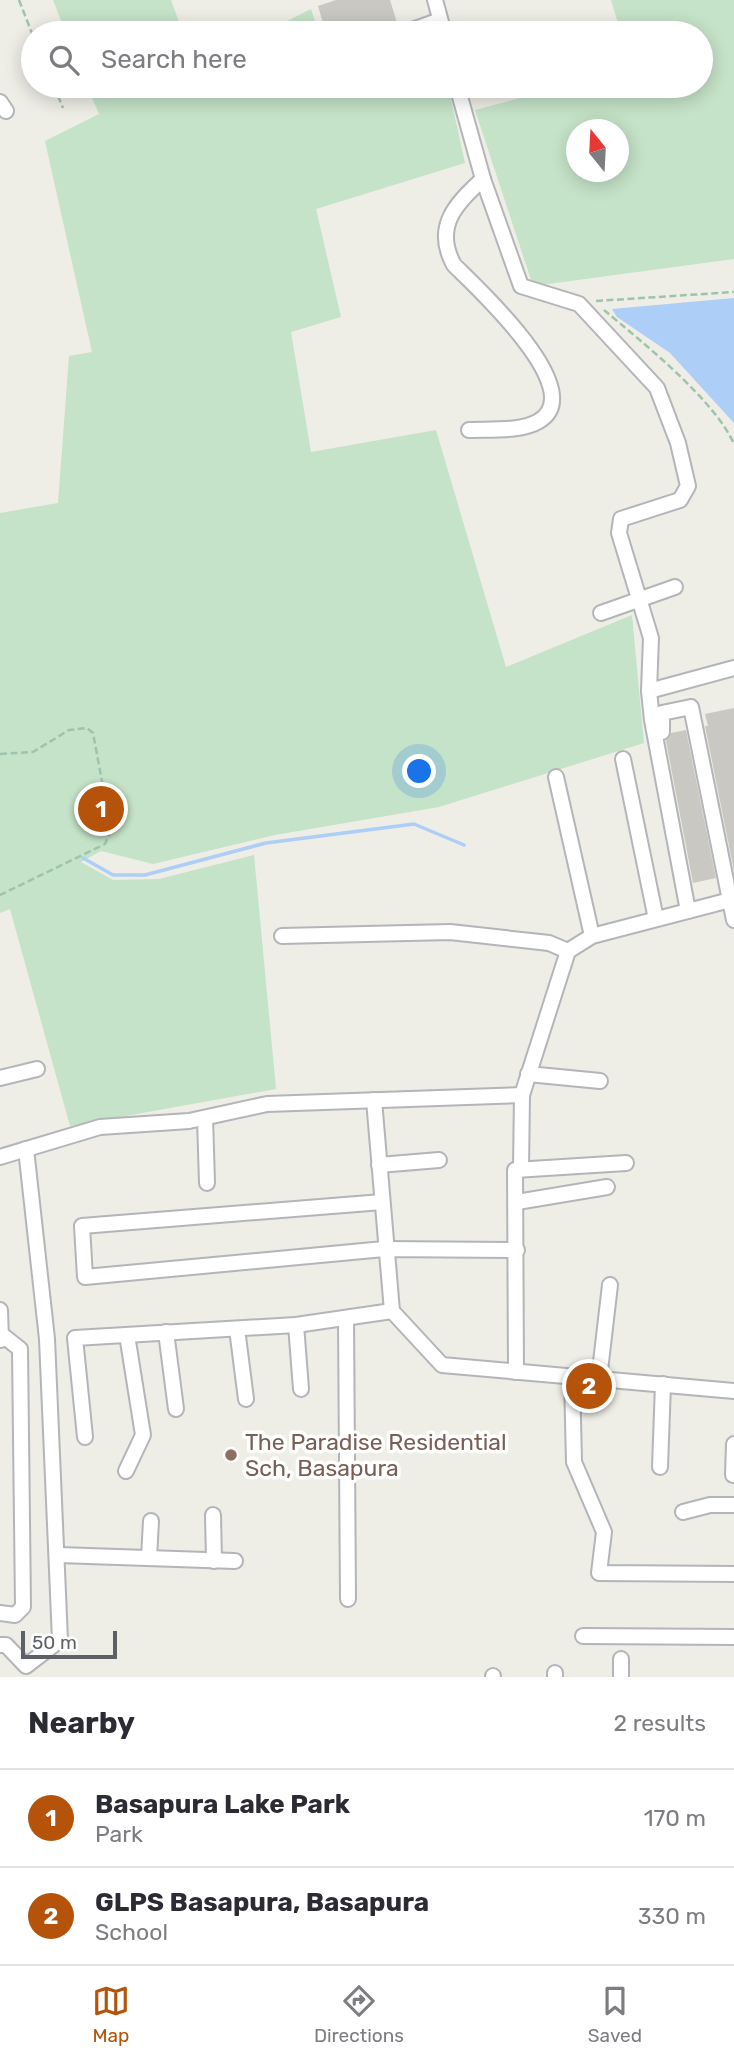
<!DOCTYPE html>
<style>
body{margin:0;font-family:Rubik,sans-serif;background:#f7f7f7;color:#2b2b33}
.compass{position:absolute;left:566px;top:119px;width:63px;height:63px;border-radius:50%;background:#fff;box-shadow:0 4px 18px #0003;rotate:342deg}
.scale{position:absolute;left:21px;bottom:18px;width:96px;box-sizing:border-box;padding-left:7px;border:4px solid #5d6064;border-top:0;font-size:19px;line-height:24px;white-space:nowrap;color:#5d6064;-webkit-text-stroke:5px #fff;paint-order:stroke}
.you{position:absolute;left:420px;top:772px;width:24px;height:24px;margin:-18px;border:5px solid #fff;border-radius:50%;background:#1a73e8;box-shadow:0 0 0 10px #1a73e833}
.badge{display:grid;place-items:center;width:46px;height:46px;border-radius:50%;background:#b45309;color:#fff;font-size:23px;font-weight:700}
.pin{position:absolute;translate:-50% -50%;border:4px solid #fff;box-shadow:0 2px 7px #0006}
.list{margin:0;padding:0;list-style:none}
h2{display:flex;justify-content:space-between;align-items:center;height:91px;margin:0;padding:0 28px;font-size:30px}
h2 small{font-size:23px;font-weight:400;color:#7c7c81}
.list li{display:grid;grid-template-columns:46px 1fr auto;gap:21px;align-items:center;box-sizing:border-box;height:98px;padding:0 28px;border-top:2px solid #e1e1e2}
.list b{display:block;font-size:26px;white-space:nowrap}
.list p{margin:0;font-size:23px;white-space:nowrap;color:#7c7c81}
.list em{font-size:23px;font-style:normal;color:#7c7c81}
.icon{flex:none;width:38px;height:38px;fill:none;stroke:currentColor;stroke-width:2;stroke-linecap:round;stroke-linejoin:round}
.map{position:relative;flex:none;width:734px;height:1677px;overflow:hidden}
.search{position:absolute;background:#fff;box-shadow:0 4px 18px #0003;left:21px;right:21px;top:21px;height:77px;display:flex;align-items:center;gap:18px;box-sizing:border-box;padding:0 24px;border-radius:38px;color:#7c7c81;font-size:26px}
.sheet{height:287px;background:#fff}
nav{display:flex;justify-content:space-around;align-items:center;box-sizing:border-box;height:98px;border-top:2px solid #e1e1e2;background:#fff;font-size:19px;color:#7c7c81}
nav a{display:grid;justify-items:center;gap:4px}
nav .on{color:#b45309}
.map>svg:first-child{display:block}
.green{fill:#c5e3c8;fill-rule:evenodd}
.water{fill:#adcef7}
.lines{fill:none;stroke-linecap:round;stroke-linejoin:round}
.stream{stroke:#adcef7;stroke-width:3.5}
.building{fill:#cac8c2}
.minor-casing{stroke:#b3b5b9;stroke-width:18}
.path{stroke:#9ec4ad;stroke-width:2.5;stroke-dasharray:7 3.5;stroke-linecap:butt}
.minor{stroke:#fff;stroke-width:14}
.education-dot{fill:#8d6e63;stroke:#fff;stroke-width:2.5}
.labels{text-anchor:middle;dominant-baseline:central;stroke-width:7;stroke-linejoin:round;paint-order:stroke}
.education-label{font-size:23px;fill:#785e54;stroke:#fff;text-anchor:start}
</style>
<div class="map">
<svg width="734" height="1677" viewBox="0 0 734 1677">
<rect width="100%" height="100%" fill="#eeede6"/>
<g class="green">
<path d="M53,0h118l12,33h-117z"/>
<path d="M611,0h123v259l-201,27 -58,-176 90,-24h136v-53h-80zM576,130h42v42h-42z"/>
<path d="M311,9l8,24h-56z"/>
<path d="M87,86h361l17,77 -149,46 25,108 -50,15 20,120 125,-22 70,237 126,-52 12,128 -205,64 -164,28 -122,29 -52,-13 -20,11 32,18 46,-1 95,-24 22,234 -206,37 -60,-217 -10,4v-400l58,-10 11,-147 23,-4 -47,-211 54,-27z"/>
</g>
<path class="water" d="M734,298v125l-64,-70 -53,-36 -5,-8z"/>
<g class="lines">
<path class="stream" d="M83,858l30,17h32l121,-32 148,-19 50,21"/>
</g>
<g class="building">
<path d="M336,0h54l8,26 -8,7h-64l-8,-27z"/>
<path d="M734,708v163l-29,-145h3l-3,-12z"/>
<path d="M686,730l30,148 -23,5 -27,-142 5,-8z"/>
</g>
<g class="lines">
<defs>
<g id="minor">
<path d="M435,0l9,33"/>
<path d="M404,33l36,-13"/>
<path d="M457,86l26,93 38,107 58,18 78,84 21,55 10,43 -8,14 -59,19 -2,14 32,105 -2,53 3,29 36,191"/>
<path d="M0,102l6,9"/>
<path d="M469,430c21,-1 52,2 70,-9 51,-30 -62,-133 -85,-156 -21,-38 2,-62 29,-86"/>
<path d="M601,613l74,-26"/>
<path d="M649,691l85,-23"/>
<path d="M662,732v-19l29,-6 43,213"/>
<path d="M623,759l33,160"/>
<path d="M556,777l36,159"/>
<path d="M282,936l168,-4 99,11 19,8"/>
<path d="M528,1074l72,7"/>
<path d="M0,1078l37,-9"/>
<path d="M374,1100l18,211 50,54 292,26"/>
<path d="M205,1118l2,65"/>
<path d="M0,1157l100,-30 89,-6 78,-17 255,-9 46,-144 24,-15 142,-37"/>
<path d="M379,1165l60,-5"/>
<path d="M521,1168l1,-73"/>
<path d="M382,1202l-300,24 3,51 299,-28 133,1"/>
<path d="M517,1202l90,-15"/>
<path d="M0,1310l1,30"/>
<path d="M346,1319l2,280"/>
<path d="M296,1325l5,64"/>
<path d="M237,1329l9,70"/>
<path d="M166,1332l10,77"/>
<path d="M516,1372l-1,-202 111,-7"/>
<path d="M572,1377l2,85 30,70 -5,41 135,1"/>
<path d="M599,1379l11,-94"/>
<path d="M85,1437l-10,-99 221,-13 96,-14"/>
<path d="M660,1467l3,-83"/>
<path d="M126,1471l17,-36 -16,-100"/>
<path d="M733,1475l1,-31"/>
<path d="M683,1512l27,-7h24"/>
<path d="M213,1515l1,46"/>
<path d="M59,1555l176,6"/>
<path d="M149,1558l2,-37"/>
<path d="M0,1613l15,2 8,-8 -3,-258 -19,-15"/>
<path d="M583,1636l151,1"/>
<path d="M0,1645h6l20,21 34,-26 -13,-301 -21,-190"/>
<path d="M621,1659v18"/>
<path d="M555,1673v4"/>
<path d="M493,1676v1"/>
</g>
</defs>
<use href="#minor" class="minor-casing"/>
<g class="path">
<path d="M19,0l14,36"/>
<path d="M54,86l9,22"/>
<path d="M596,301l138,-9"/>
<path d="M604,310c38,32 110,89 130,134"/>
<path d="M0,754l33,-2 36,-22 18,-2 6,5 18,97 -6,14 -105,51"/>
</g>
<use href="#minor" class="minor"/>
</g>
<circle class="education-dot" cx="231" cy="1455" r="7"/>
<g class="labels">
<g class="education-label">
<text x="245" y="1442">The Paradise Residential<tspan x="245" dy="26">Sch, Basapura</tspan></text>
</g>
</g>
</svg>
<svg class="compass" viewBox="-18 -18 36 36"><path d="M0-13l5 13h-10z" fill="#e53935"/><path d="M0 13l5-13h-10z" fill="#7c7c81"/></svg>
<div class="scale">50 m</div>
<div class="you"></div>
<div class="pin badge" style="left:101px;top:809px">1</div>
<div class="pin badge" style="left:589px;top:1386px">2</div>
<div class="search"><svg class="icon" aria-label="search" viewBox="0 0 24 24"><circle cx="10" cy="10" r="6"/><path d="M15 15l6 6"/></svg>Search here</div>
</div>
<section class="sheet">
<h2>Nearby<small>2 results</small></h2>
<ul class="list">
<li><span class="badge">1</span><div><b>Basapura Lake Park</b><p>Park</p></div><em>170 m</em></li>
<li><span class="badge">2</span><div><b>GLPS Basapura, Basapura</b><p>School</p></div><em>330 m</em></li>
</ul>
</section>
<nav>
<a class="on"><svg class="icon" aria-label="map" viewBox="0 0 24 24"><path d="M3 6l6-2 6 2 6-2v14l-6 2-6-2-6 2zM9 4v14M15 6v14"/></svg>Map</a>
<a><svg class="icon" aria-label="directions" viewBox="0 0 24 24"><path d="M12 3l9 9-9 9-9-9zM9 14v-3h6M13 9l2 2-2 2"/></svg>Directions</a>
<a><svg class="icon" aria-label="saved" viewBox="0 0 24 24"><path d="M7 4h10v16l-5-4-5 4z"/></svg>Saved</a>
</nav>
